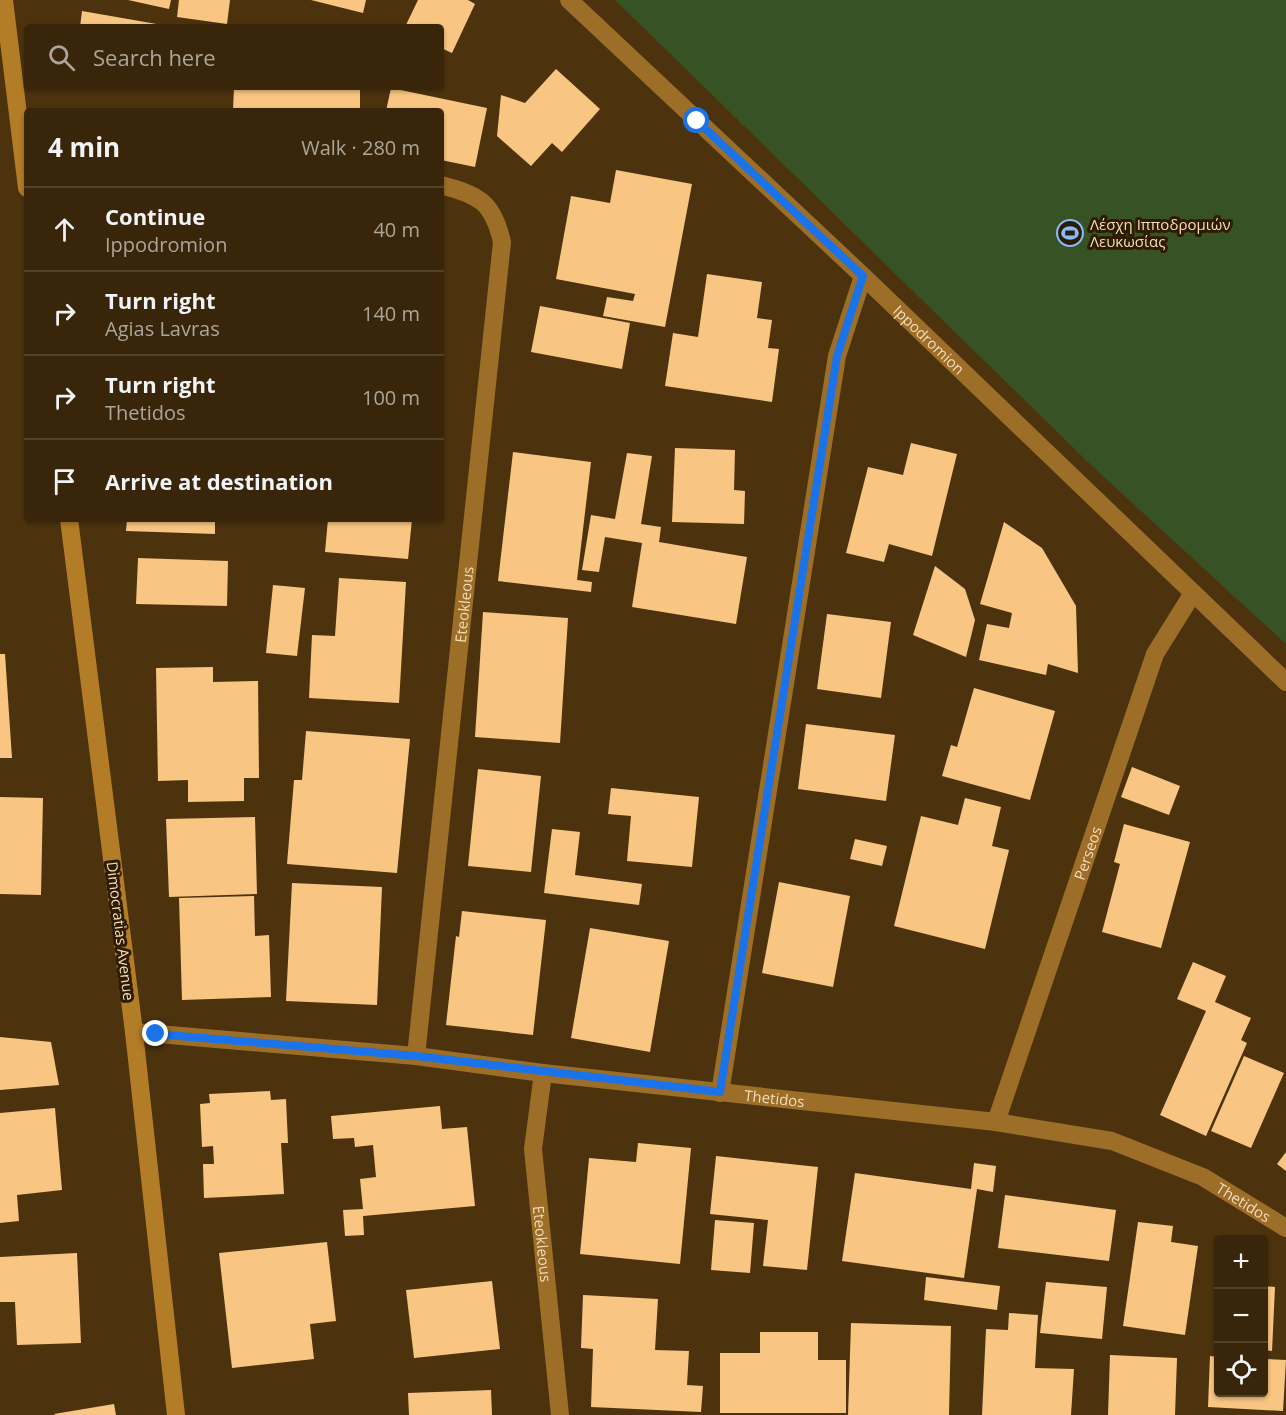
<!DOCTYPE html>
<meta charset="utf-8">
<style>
body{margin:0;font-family:"Open Sans",sans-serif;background:#443218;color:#f1f3f6}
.controls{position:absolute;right:18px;bottom:18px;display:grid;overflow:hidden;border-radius:6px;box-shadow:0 2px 4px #0004}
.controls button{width:54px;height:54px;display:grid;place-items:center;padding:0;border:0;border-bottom:2px solid #53432b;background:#39260a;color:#f1f3f6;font:30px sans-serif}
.stop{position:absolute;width:18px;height:18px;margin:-14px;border:4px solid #1a73e8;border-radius:50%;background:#fff}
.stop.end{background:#1a73e8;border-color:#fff;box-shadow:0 2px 6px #0008}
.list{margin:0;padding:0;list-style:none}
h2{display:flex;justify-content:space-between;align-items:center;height:78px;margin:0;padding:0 24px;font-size:26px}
h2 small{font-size:20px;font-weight:400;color:#aba59c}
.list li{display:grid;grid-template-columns:39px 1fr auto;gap:18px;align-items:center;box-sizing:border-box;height:84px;padding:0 24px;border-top:2px solid #53432b}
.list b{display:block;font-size:22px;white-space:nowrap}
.list p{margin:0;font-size:20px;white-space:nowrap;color:#aba59c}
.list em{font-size:20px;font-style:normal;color:#aba59c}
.icon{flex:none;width:33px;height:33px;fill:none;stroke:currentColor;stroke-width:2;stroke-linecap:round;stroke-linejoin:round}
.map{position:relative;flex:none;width:1286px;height:1415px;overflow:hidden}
.search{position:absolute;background:#39260a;box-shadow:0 2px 4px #0004;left:24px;top:24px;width:420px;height:66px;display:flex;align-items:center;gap:15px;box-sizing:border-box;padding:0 21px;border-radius:6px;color:#aba59c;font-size:22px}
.panel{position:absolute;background:#39260a;box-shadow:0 2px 4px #0004;left:24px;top:108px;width:420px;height:414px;border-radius:6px}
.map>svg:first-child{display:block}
.green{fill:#375224}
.building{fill:#f8c682}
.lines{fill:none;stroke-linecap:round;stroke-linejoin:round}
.minor{stroke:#9c6e28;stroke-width:18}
.major{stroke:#b37c26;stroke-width:18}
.route{stroke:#1a73e8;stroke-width:8}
.labels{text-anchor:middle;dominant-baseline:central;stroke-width:6;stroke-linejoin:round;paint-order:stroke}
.poi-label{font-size:15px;fill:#f6dcbb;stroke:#2e1c00;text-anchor:start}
.street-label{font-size:15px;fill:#f6dcbb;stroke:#2e1c00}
</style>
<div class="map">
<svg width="1286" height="1415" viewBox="0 0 1286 1415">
<rect width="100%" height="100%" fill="#4c330e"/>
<path class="green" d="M615,0h671v644l-194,-178z"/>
<g class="building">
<path d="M128,0h43l-2,9z"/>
<path d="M179,0h51l-3,24 -50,-7z"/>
<path d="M311,0h55l-3,13z"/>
<path d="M418,0h50l7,4 -23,49 -11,-5v-21h-36z"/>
<path d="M82,11l86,15v1h-88z"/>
<path d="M556,69l44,40 -38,43 -10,-9 -21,23 -34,-30 4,-41 24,8z"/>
<path d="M234,87h126v24h-127z"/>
<path d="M391,88l96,20 -12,59 -34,-7v-49h-55z"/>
<path d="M616,170l76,14 -27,143 -62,-11 4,-19 26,4 2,-7 -79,-15 15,-83 39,7z"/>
<path d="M707,274l55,8 -5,36 15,2 -4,28 11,1 -7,53 -107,-16 8,-53 25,4z"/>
<path d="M540,306l90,17 -8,46 -91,-17z"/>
<path d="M911,443l46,11 -25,102 -43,-12 -5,18 -38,-9 22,-86 35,8z"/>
<path d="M675,448l60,2 -1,40 11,1 -1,33 -72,-2z"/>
<path d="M513,452l78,10 -14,118 15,2 -1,10 -93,-11z"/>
<path d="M627,453l25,3 -11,68 20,3 -2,15 88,15 -11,67 -104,-17 10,-64 -37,-6 -6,35 -17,-2 9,-55 24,4z"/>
<path d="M127,519h88v15l-89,-3z"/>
<path d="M328,519h84l-4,40 -83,-7z"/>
<path d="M1004,522l38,26 34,58 2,67 -30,-9 -2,11 -67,-15 8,-36 22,4 3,-15 -32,-9z"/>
<path d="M138,558l90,3 -1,45 -91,-2z"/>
<path d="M935,566l30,23 10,31 -9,37 -53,-22z"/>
<path d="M339,578l67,4 -7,121 -90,-5 3,-63 23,1z"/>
<path d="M273,585l32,3 -8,68 -31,-3z"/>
<path d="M483,612l85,6 -8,125 -85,-6z"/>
<path d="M827,614l64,8 -10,76 -64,-9z"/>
<path d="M0,654h5l7,104h-12z"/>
<path d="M213,667v15l45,-1 1,97h-15v23l-56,1v-22l-30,1 -2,-113z"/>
<path d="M974,688l81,23 -25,89 -88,-24 9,-31 6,2z"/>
<path d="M806,724l89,11 -9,66 -88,-12z"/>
<path d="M306,731l104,8 -13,134 -110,-9 7,-84h8z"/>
<path d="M1132,767l48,19 -11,29 -48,-18z"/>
<path d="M478,769l63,7 -10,96 -63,-6z"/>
<path d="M611,788l88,9 -7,70 -65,-6 4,-45 -23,-2z"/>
<path d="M0,797l43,1 -2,97 -41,-1z"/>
<path d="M965,798l36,9 -9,39 17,4 -24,99 -91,-23 27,-110 37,9z"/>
<path d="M255,817l2,77 -88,3 -3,-78z"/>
<path d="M1124,824l66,18 -29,106 -59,-16 18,-68 -6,-2z"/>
<path d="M552,829l28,3 -5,43 67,9 -3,21 -95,-12z"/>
<path d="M855,839l32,7 -5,20 -32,-7z"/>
<path d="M779,882l71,14 -17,91 -71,-14z"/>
<path d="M292,883l90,4 -5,118 -91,-4z"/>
<path d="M254,896l1,40 14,-1 2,62 -89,3 -3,-102z"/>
<path d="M462,911l84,9 -13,115 -87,-10 10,-89 3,1z"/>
<path d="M590,928l79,13 -19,111 -79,-14z"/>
<path d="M1193,962l33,14 -11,26 36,16 -10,22 6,3 -41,93 -46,-21 46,-104 -29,-12z"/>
<path d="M0,1037l51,5 8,43 -59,5z"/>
<path d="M1244,1056l40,17 -33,75 -40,-17z"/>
<path d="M270,1091l1,9 15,-1 2,44h-7l3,51 -80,4 -1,-34h11l-1,-18 -11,1 -2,-43 10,-1 -1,-9z"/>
<path d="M440,1106l2,23 25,-2 8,79 -112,10 1,19 -19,1 -2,-26 20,-1 -3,-30 16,-2 -3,-32 -18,2 -1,-9 -21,1 -2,-23z"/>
<path d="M55,1108l7,82 -45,5 2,26 -19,2v-110z"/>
<path d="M638,1143l53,5 -11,116 -100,-10 9,-96 47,4z"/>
<path d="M1286,1152v19l-9,-7z"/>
<path d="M716,1156l102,11 -11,103 -44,-4 5,-46 -58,-6z"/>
<path d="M974,1163l22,3 -3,26 -16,-3 -13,89 -122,-17 13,-88 116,16z"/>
<path d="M1005,1195l111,15 -7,51 -111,-13z"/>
<path d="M715,1220l39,3 -4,50 -39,-3z"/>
<path d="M1138,1222l35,4 -2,16 27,4 -13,89 -62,-9z"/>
<path d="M327,1242l9,79 -26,3 4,35 -82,9 -13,-115z"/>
<path d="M77,1253l4,90 -64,2 -2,-43h-15v-45z"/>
<path d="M926,1277l74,9 -3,24 -73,-10z"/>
<path d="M492,1281l8,68 -86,9 -8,-68z"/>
<path d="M1046,1282l61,5 -5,52 -62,-6z"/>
<path d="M1264,1286l11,1 -3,64 -8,-1z"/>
<path d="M583,1295l75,4 -3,51 34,1 -2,34 16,1 -2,26 -110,-5 2,-58 -12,-1z"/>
<path d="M1009,1313l29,2 -3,53 39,1 -3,46h-89l4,-86 22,1z"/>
<path d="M851,1323l100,3 -2,89h-101z"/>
<path d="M760,1332h58v28h28v53h-126v-60h40z"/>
<path d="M1110,1355l67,3 -2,57h-67z"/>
<path d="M1210,1356l8,1v35h46v-33l22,1 -3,51 -75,-4z"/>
<path d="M491,1390l1,25h-83l-1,-22z"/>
<path d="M114,1404l2,11h-61l-1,-1z"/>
</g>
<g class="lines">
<g class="minor">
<path id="s1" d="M569,0l294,276 423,406"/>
<path id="s2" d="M134,1032l282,24 127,17 453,49 116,19 91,36 83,51"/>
<path id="s3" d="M416,1056l86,-814c-9,-40 -23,-47 -61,-57"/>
<path id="s4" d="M543,1073l-10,76 27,266"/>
<path d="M720,1093l117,-737 26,-80"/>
<path id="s5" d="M996,1122l159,-468 38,-61"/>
</g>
<g class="major">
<path d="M4,0l23,188"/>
<path d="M69,519l65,513 42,383"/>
</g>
</g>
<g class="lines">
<path class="route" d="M156,1034l260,22 304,36 117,-736 26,-80 -166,-155"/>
</g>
<defs>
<symbol id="stadium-ring" viewBox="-11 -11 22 22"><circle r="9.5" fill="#2e1c00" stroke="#87bbfb" stroke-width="1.5"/><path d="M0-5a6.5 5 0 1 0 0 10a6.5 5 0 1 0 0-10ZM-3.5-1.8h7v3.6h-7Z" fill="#87bbfb"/></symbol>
</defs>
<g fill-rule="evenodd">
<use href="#stadium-ring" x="1055" y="218" width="30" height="30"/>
</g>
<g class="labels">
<g class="poi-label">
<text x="1090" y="224">Λέσχη Ιπποδρομιών<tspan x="1090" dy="17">Λευκωσίας</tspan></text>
</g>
<g class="street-label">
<text stroke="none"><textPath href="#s1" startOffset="495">Ippodromion</textPath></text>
<text stroke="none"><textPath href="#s3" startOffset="454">Eteokleous</textPath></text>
<text stroke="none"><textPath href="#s5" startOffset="284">Perseos</textPath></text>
<text transform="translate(121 931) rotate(83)">Dimocratias Avenue</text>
<text stroke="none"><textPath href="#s2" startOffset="644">Thetidos</textPath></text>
<text stroke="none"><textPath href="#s2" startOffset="1130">Thetidos</textPath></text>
<text stroke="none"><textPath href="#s4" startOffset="172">Eteokleous</textPath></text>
</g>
</g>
</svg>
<div class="controls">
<button>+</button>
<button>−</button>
<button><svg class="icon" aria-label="locate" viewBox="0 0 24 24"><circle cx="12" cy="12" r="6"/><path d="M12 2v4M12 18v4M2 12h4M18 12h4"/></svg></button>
</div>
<div class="stop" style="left:697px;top:121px"></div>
<div class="stop end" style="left:156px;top:1034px"></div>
<div class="search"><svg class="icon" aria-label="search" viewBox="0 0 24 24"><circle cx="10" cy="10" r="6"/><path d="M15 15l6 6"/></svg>Search here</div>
<section class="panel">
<h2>4 min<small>Walk · 280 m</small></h2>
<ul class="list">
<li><svg class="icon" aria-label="ahead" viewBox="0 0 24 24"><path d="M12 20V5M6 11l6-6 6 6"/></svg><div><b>Continue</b><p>Ippodromion</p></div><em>40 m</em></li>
<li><svg class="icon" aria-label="right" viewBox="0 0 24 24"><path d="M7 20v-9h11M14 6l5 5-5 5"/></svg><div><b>Turn right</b><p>Agias Lavras</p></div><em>140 m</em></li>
<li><svg class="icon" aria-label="right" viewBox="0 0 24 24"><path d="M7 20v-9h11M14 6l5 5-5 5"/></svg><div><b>Turn right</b><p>Thetidos</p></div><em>100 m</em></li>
<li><svg class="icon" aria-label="arrive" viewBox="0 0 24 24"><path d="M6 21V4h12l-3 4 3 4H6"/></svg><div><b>Arrive at destination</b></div></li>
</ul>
</section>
</div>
